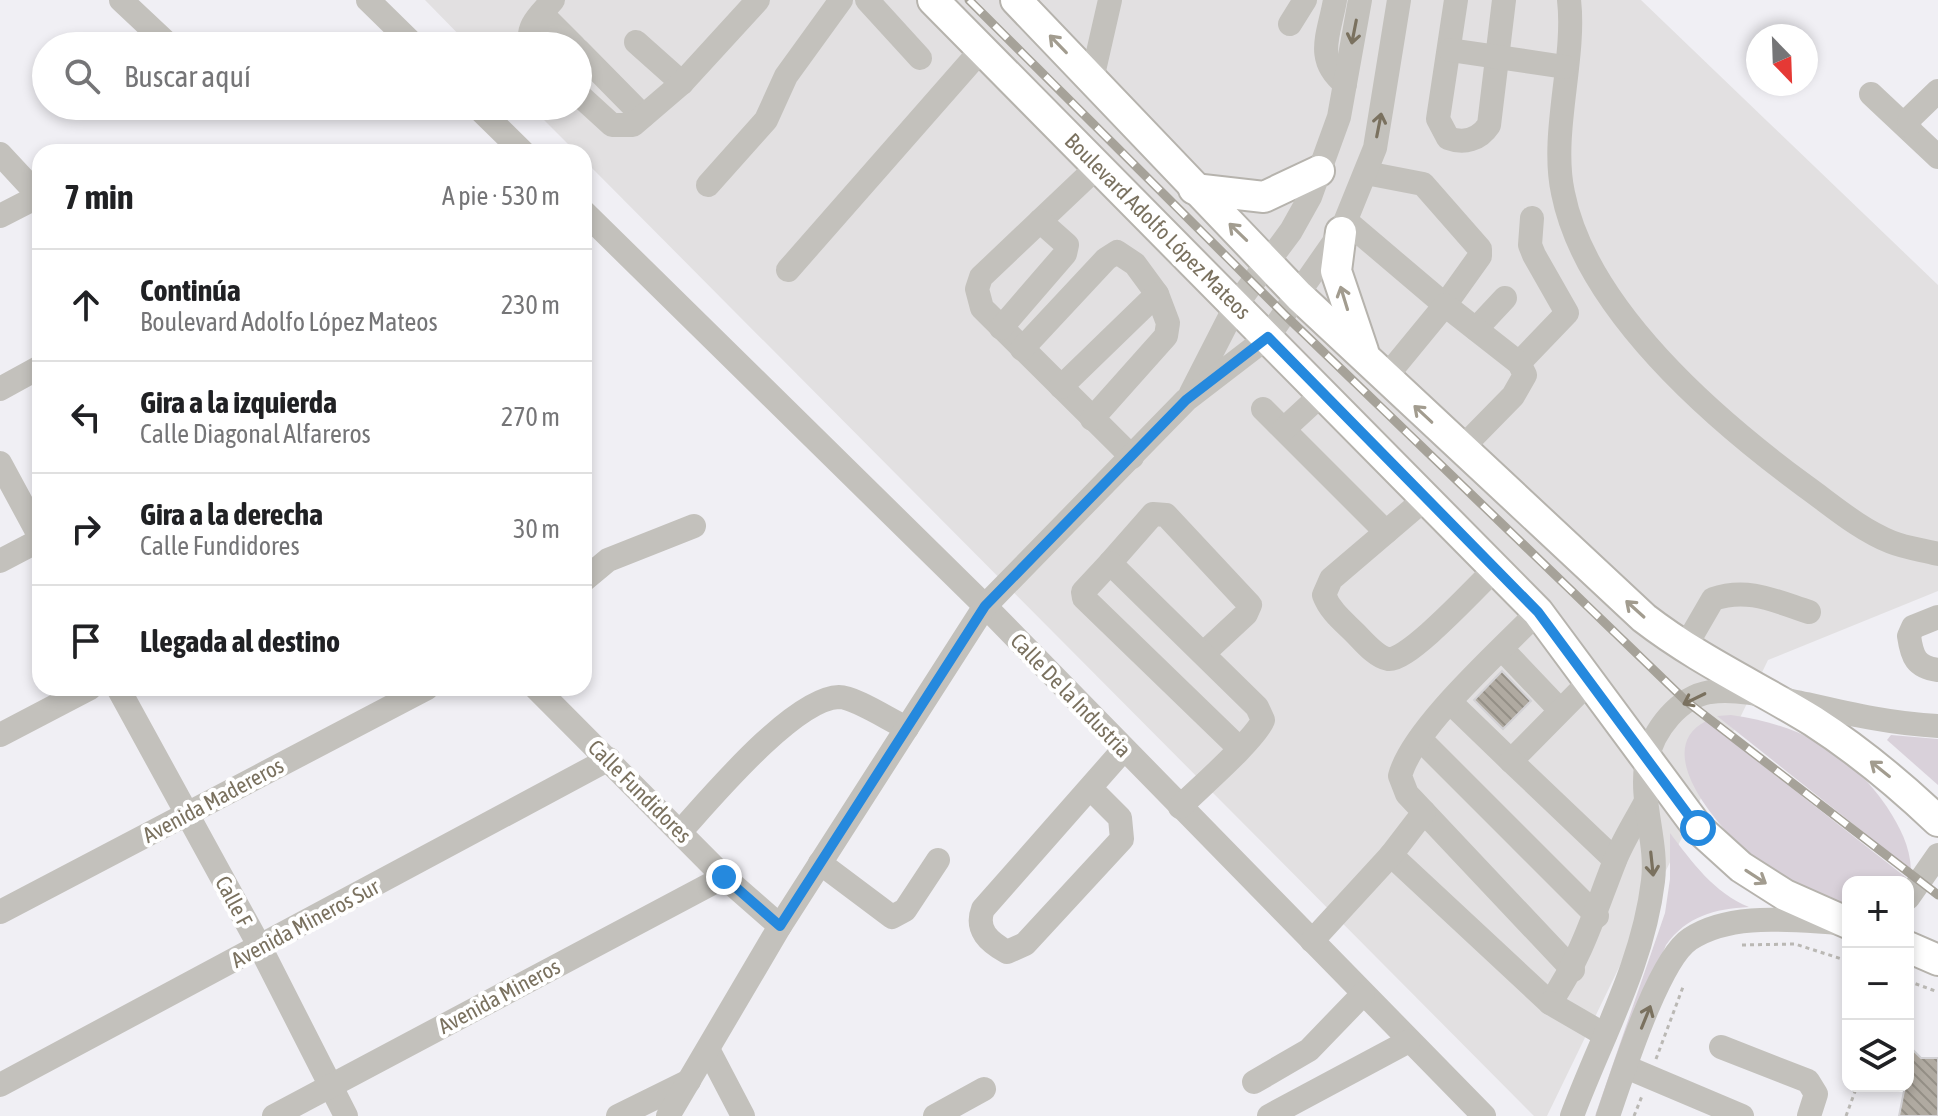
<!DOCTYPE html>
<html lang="es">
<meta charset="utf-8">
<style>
body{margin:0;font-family:"Asap Condensed",sans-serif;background:#f2f2f2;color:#202124}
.controls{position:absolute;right:24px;bottom:24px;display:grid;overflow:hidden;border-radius:16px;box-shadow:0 4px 12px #0003}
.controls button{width:72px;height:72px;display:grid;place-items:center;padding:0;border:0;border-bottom:2px solid #e0e0e0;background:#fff;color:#202124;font:40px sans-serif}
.compass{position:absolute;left:1746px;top:24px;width:72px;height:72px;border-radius:50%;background:#fff;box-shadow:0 4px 12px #0003;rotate:157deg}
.stop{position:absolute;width:24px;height:24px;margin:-18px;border:6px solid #2589de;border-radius:50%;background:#fff}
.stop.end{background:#2589de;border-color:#fff;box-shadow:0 2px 8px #0008}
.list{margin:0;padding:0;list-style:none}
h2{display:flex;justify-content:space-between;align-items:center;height:104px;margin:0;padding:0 32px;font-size:34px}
h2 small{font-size:26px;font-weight:400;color:#757577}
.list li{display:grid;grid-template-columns:52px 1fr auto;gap:24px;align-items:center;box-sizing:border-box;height:112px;padding:0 32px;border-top:2px solid #e0e0e0}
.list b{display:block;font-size:30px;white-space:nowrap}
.list p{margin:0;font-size:26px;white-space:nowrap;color:#757577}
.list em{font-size:26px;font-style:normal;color:#757577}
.icon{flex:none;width:44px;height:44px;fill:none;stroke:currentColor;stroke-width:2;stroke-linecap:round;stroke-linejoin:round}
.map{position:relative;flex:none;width:1938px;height:1116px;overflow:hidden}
.search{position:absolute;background:#fff;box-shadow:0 4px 12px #0003;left:32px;top:32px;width:560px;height:88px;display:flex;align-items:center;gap:20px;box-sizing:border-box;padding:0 28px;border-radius:44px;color:#757577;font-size:30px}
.panel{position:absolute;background:#fff;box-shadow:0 4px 12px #0003;left:32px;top:144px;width:560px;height:552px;border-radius:24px}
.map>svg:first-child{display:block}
.built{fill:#e2e0e1}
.grass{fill:#d9d1da}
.building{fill:url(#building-back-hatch);stroke:#d3d2d5;stroke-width:2}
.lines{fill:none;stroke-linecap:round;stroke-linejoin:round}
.major-casing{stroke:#b6b3ad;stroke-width:34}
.path{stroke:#bab8b4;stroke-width:3;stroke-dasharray:4 4;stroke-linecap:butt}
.minor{stroke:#c3c1bc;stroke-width:24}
.major{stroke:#fff;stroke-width:30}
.rail-casing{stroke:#a6a299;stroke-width:9}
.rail{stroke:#fff;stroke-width:6;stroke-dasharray:18;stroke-linecap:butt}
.oneway{stroke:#7a715f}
.oneway2{stroke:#a29c8f}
.route{stroke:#2589de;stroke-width:10}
.labels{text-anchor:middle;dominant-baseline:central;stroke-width:8;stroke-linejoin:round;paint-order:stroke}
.street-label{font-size:22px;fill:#7a715f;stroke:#fff}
</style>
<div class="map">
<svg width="1938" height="1116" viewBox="0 0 1938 1116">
<defs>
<pattern id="building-back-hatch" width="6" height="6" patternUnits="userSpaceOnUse" patternTransform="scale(2)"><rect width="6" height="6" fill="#b0aaa1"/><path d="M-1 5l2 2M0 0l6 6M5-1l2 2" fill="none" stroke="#948f86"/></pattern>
</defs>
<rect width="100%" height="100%" fill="#f0eff4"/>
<path class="built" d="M425,0h1216l297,285v306l-170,69 -221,456h-13l-950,-956v-8h-8l-46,-46h48v-60h-108z"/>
<g class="grass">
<path d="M1731,715c66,9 118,36 156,92 13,20 23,39 24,63l-194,-154z"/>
<path d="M1706,721l202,158 -1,3h-59v24c-30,-7 -57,-22 -83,-39 -32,-23 -121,-114 -59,-146z"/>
<path d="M1891,735l47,4v46l-51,-45z"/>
<path d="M1670,833c22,29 44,60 79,74 -35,2 -62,9 -83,38l-68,171h-3l70,-203 5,-34z"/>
</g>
<g class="building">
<path d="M1502,671l29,30 -28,28 -29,-29z"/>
<path d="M1908,1045l13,13h17v58h-39l6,-30h3z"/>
</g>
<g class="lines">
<defs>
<g id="major">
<path d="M933,0l605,612 160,216 43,39 44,28 63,28"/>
<path d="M1016,0l283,296 345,322c53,41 112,68 169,103 45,29 86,63 125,100"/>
<path d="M1194,189l70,8 55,-26"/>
<path d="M1341,232l-5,39 27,80"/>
<path d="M1908,947l30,13"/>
</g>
</defs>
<use href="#major" class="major-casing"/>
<g class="path">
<path d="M1742,945l53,-1 53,17"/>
<path d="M1908,981l30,11"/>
<path d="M1656,1059l27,-72"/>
<path d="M1634,1116l8,-20"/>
<path d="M1846,1116l11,-30"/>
</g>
<g class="minor">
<path d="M121,0l49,46"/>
<path d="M368,0l47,46"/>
<path d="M867,0l53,58"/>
<path d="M1335,0c-6,35 -21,59 10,84"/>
<path d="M1456,0l-18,119 10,19c16,6 31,2 41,-13l15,-125"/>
<path d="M1569,0c7,58 -19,134 -6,193 23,116 151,226 242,293 28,20 54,43 86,56 15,6 32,8 47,12"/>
<path d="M542,14l32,32"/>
<path d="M1290,24l15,-24"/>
<path d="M636,42l46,41"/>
<path d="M532,46c-8,-19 9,-32 21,-46"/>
<path d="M578,50l65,66"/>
<path d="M1450,50l115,17"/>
<path d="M1092,79l18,-79"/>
<path d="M578,94l34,31h21l49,-42 76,-83"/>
<path d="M1871,94l67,63"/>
<path d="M476,106l47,46"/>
<path d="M1909,126l1,-8 28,-27"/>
<path d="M0,154l40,43"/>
<path d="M1098,166l-117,111 -4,12 5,19 150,149"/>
<path d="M708,185l58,-65 20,-44 55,-76"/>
<path d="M584,212l401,394 499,510"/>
<path d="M0,216l39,-20"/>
<path d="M1346,221l99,84 35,-49v-7l-57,-65 -57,-11"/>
<path d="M788,270l194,-221"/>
<path d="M1001,328l64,-74 2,-9 -27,-24"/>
<path d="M1476,329l29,-31"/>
<path d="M1022,349l84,-90 11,-7 18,12 22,30"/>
<path d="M1519,363l48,-50 -33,-58 -4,-10 2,-27"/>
<path d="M1385,378l60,-73 74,58 6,12 -12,21 -52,53"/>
<path d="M1061,387l96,-93 11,29 -2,13 -74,83"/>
<path d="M0,389l40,-22"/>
<path d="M1191,393l45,-88 55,-74 19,-34 29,-80 21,-117"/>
<path d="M1263,409l123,123"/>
<path d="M1284,429l39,-36"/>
<path d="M0,463l40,74"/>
<path d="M1426,498l-95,81 -7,16c6,16 19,26 31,38 8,8 21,24 33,26 19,4 91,-75 107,-90"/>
<path d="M0,561l40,-21"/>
<path d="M1110,563l43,-49 13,1 84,90 -4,9 -42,39"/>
<path d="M584,580l24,-20 86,-34"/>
<path d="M1938,617l-25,10 -4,9c3,21 7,31 29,34"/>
<path d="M1502,649l58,61"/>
<path d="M1684,649l29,-50c35,-12 62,2 96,13"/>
<path d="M118,688l142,259 86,169"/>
<path d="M536,688l188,189 56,49"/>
<path d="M1451,703l60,58 79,-80"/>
<path d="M0,735l90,-47"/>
<path d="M1420,739l177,177"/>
<path d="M1511,761l104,99"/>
<path d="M1090,788l30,30 2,21 -97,105 -18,8c-18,-10 -32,-22 -24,-43l141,-160"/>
<path d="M1180,807c19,-19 75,-67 83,-87l-6,-13 -147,-144 -27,29 1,6 155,150"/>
<path d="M1424,812l149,158"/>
<path d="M680,832c30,-33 114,-134 159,-135 16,0 52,24 68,31"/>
<path d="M1391,855l159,148c32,-47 44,-89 64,-140 8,-21 21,-41 31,-60"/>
<path d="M820,863l72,54 13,-7 33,-50"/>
<path d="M1908,898l30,-43"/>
<path d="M0,912l427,-224"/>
<path d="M1312,941l79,-86 33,-43 -17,-18 -7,-18c12,-47 102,-127 138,-164"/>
<path d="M1550,1003l55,32"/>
<path d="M1721,1047l87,34 8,13 -7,22"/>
<path d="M709,1051l34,65"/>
<path d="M1626,1067l116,49"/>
<path d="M1254,1082l55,-32 54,-56"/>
<path d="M0,1085l609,-326"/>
<path d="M274,1116l450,-239"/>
<path d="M618,1116l71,-35"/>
<path d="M668,1116l112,-190 205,-320 201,-206 82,-63 73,-105 34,-84 24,-148"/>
<path d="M935,1116l49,-27"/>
<path d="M1269,1116l140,-75"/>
<path d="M1572,1116c29,-78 71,-151 81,-235 5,-40 -14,-80 -6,-121 6,-30 32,-63 63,-68 31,-4 66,6 96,12 44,10 87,20 132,22"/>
<path d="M1608,1116c14,-40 50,-156 82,-177 42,-28 105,-18 152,-16"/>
</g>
<use href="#major" class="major"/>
<defs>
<path id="rail" d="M969,0l316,315 401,386 252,194"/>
</defs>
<use href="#rail" class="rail-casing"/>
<use href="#rail" class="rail"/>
</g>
<defs><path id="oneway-shaft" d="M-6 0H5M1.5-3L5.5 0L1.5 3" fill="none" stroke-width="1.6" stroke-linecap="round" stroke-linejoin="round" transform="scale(2)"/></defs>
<g class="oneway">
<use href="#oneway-shaft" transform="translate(1354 32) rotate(101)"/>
<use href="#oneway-shaft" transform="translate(1379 125) rotate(-79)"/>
<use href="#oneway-shaft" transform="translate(1694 699) rotate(154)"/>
<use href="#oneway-shaft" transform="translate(1652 864) rotate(84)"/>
<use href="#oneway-shaft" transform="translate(1646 1017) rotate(-68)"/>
</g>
<g class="oneway2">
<use href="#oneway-shaft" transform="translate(1058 44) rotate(-134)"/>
<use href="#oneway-shaft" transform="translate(1238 232) rotate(-136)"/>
<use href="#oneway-shaft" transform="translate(1344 298) rotate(-107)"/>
<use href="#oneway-shaft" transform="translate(1423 414) rotate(-137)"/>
<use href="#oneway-shaft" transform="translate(1635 609) rotate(-138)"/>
<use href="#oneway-shaft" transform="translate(1880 769) rotate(-141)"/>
<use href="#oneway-shaft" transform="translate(1756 877) rotate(33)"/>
</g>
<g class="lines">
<path class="route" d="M724,877l56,49 205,-320 201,-206 82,-63 270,275 160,216"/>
</g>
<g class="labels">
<g class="street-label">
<text transform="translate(1158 226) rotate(45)">Boulevard Adolfo López Mateos</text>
<text transform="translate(1071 695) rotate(46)">Calle De la Industria</text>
<text transform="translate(640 791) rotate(45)">Calle Fundidores</text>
<text transform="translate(213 800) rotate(-28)">Avenida Madereros</text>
<text transform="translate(234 901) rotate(62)">Calle F</text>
<text transform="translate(305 923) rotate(-28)">Avenida Mineros Sur</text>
<text transform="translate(499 996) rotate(-28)">Avenida Mineros</text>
</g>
</g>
</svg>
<div class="controls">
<button>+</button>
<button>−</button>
<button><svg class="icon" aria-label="layers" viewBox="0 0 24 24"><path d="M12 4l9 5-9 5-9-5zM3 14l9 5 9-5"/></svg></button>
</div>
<svg class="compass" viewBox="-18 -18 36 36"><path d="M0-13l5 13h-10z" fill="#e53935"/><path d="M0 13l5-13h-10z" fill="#757577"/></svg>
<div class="stop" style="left:1698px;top:828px"></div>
<div class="stop end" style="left:724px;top:877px"></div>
<div class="search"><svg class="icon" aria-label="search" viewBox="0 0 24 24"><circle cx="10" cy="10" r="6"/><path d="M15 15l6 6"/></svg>Buscar aquí</div>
<section class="panel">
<h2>7 min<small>A pie · 530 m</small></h2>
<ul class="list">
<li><svg class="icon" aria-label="ahead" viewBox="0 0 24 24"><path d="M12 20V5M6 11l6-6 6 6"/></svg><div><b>Continúa</b><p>Boulevard Adolfo López Mateos</p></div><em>230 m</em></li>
<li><svg class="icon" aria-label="left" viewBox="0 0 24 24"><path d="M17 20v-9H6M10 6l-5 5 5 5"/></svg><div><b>Gira a la izquierda</b><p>Calle Diagonal Alfareros</p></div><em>270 m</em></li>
<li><svg class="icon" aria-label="right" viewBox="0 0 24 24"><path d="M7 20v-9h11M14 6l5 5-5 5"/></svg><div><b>Gira a la derecha</b><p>Calle Fundidores</p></div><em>30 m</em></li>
<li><svg class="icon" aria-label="arrive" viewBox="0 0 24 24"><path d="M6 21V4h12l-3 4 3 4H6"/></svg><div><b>Llegada al destino</b></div></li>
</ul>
</section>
</div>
